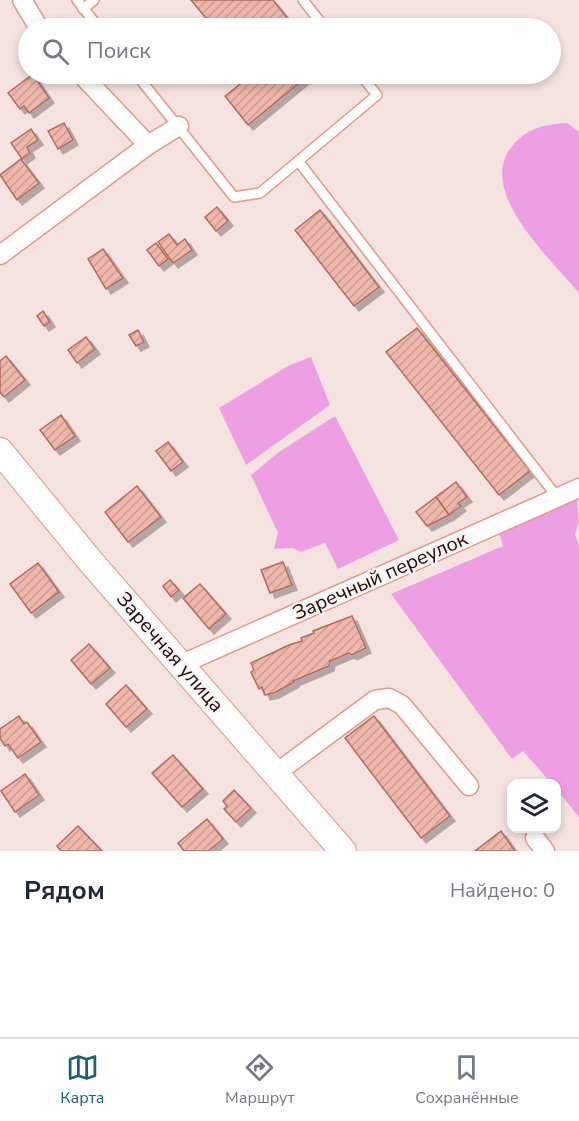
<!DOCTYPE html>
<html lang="ru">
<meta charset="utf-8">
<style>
body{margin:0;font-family:"Nunito Sans",sans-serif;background:#f6f6f7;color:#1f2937}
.controls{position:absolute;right:18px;bottom:18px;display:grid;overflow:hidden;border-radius:12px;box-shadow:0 3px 9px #0003}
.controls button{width:54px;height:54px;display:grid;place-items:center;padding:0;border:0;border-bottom:2px solid #e0e1e3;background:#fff;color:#1f2937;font:30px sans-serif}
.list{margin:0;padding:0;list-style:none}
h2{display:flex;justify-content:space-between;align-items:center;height:78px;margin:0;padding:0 24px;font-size:26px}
h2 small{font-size:20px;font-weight:400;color:#747a83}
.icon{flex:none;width:33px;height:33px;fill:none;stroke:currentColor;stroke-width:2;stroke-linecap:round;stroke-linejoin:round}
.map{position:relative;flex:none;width:579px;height:851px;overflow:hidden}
.search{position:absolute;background:#fff;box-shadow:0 3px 9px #0003;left:18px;right:18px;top:18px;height:66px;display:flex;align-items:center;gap:15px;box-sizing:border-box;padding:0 21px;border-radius:33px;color:#747a83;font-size:22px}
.sheet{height:186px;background:#fff}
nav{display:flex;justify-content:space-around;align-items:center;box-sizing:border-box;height:84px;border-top:2px solid #e0e1e3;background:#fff;font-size:16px;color:#747a83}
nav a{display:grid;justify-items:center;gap:3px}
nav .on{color:#196370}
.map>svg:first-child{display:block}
.green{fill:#ee9fe4}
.building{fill:url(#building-hatch);stroke:#b46b5d;stroke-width:1.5;filter:url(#shadow)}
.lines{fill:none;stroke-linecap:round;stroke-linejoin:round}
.service-casing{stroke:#e59888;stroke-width:12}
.minor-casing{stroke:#e59888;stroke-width:21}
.secondary-casing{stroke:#e59888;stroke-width:28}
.service{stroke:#fff;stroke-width:9}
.minor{stroke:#fff;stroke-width:18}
.secondary{stroke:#fff;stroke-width:26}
.labels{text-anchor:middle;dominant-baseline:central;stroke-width:5;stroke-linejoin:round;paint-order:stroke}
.street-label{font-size:20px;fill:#240805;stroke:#f4f4f4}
</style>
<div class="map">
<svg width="579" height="851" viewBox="0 0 579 851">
<defs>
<pattern id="building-hatch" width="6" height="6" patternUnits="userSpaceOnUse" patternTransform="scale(1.5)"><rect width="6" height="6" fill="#eeb7ab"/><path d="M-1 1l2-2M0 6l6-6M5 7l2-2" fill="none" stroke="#cc9c92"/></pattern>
<filter id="shadow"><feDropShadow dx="5" dy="5" stdDeviation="0" flood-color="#0004"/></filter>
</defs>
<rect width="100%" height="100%" fill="#f4e3df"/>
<g class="green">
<path d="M567,123l12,9v161c-28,-34 -105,-103 -66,-148 14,-17 34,-21 54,-22z"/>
<path d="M311,357l19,48 -84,60 -27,-57 69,-42z"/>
<path d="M335,416l64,124 -61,29 -13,-26 -24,9 -8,-4 -19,1 4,-16 -27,-58 28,-23z"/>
<path d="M577,500l2,21 -4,14 4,10v272l-22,-27 -1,-6 -5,-1 -28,-32 -11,8 -121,-165 112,-48 -4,-13z"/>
</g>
<g class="building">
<path d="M191,0h82l15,19 -11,9h-63z"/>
<path d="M33,74l16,24 -20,15 -5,-7 -4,3 -12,-16z"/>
<path d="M253,74h47l4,5 -56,46 -23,-29z"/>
<path d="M64,123l9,17 -15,9 -10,-18z"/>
<path d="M31,129l7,11 -11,7 3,6 -8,6 -11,-16z"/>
<path d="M21,159l18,24 -22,17 -17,-25z"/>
<path d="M217,207l11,14 -12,10 -11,-14z"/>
<path d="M320,210l59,77 -25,19 -59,-76z"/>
<path d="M169,234l8,11 8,-6 7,11 -19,13 -15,-21z"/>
<path d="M156,243l12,16 -9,7 -12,-16z"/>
<path d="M103,249l20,29 -17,11 -18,-30z"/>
<path d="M43,311l7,11 -6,4 -7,-10z"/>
<path d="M417,328l113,143 -31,24 -113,-143z"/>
<path d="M138,330l6,12 -8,4 -7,-11z"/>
<path d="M86,337l9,12 -18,14 -9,-13z"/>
<path d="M6,356l19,24 -21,17 -4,-5v-31z"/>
<path d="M61,415l14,21 -20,14 -15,-20z"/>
<path d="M168,442l15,20 -12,9 -15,-20z"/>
<path d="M456,482l11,15 -9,6 3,3 -12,9 -13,-18z"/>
<path d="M137,486l24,31 -33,25 -23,-30z"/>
<path d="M436,497l13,18 -22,11 -11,-14z"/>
<path d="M283,562l9,23 -22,8 -9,-23z"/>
<path d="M38,563l21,29 -28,21 -21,-29z"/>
<path d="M170,580l9,10 -8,7 -8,-11z"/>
<path d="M200,584l26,30 -17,15 -26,-31z"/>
<path d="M352,616l14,32 -14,7 -3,-2 -19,8 -1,5 -36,15 1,1 -20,11 -9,2 -3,-8 -3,2 -8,-17 3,-2 -3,-7 38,-18 13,-4 -1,-3 13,-5 -1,-2z"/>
<path d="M89,644l21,24 -19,16 -20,-24z"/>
<path d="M126,685l21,24 -21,18 -20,-23z"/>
<path d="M19,716l5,8 3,-2 14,20 -23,16 -10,-14 -3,2 -5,-8v-9z"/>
<path d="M374,716l76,100 -29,22 -76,-100z"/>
<path d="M173,755l30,34 -21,18 -30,-34z"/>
<path d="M25,774l14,21 -24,17 -14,-21z"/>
<path d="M234,790l17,18 -15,14 -12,-13 3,-3 -4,-5z"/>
<path d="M207,819l16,20 -15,12h-24l-6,-8z"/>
<path d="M78,826l24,25h-41l-4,-5z"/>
<path d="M501,831l14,20h-40z"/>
</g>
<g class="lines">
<defs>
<g id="service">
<path d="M77,0l22,28"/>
<path d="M303,0l22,28"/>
<path d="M83,9l11,-9"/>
<path d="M136,74l98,123 26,-4 117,-98 -17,-21"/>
<path d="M299,162l258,335"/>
</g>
<g id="minor">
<path d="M22,0l17,28"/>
<path d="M81,74l67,71"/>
<path d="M0,255l148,-110 31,-19"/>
<path d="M182,664l397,-176"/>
<path d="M275,774l100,-74 14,-2 13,7 67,81"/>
<path d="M535,838l10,13"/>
</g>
<path id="secondary" d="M0,451l91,111 252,289"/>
</defs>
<use href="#service" class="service-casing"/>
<use href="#minor" class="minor-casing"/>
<use href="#secondary" class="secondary-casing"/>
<use href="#service" class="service"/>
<use href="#minor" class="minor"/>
<use href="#secondary" class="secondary"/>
</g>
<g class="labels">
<g class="street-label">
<text transform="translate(380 576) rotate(-24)">Заречный переулок</text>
<text transform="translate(170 652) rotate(49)">Заречная улица</text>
</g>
</g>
</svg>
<div class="controls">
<button><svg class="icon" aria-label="layers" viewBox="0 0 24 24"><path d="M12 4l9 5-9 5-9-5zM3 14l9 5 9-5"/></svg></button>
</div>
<div class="search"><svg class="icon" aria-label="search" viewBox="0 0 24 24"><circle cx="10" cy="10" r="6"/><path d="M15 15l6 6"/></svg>Поиск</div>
</div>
<section class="sheet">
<h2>Рядом<small>Найдено: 0</small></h2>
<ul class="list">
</ul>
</section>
<nav>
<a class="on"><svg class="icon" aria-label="map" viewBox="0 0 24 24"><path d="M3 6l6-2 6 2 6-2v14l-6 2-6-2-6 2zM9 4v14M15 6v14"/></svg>Карта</a>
<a><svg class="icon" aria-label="directions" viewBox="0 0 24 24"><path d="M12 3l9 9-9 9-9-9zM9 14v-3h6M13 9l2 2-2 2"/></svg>Маршрут</a>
<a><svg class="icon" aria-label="saved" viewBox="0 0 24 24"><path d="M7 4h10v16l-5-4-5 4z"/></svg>Сохранённые</a>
</nav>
